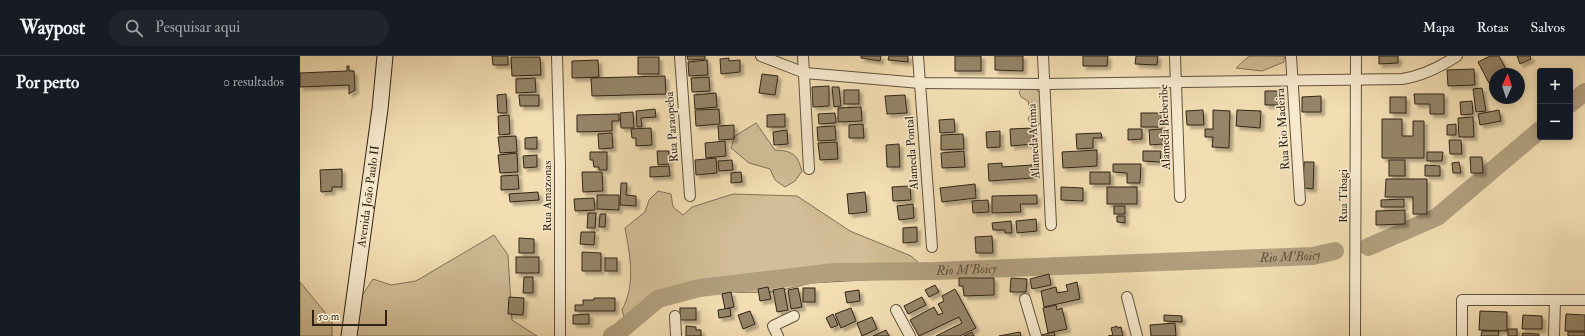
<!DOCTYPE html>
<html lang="pt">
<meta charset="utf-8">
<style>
body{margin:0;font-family:"IM FELL Double Pica",serif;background:#20242c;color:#f1f3f6}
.controls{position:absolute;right:12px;top:12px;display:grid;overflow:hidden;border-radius:4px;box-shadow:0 2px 10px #0003}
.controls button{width:36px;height:36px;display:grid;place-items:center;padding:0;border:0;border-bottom:1px solid #363941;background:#171b24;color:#f1f3f6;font:20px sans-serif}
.compass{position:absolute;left:1189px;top:12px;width:36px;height:36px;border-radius:50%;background:#171b24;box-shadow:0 2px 10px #0003;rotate:3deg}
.scale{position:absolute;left:12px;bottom:10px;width:75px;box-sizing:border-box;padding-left:4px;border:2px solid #302417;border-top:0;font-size:11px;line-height:14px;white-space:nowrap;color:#302417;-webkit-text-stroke:3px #f7eace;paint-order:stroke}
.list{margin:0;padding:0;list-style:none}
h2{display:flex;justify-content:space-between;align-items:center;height:52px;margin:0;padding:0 16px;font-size:17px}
h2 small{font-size:13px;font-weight:400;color:#9ea1a6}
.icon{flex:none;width:22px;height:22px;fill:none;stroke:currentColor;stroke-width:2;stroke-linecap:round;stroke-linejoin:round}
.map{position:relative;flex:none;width:1285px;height:280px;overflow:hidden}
header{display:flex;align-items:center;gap:24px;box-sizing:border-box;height:56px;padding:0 20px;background:#171b24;border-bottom:1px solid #363941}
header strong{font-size:19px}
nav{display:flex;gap:22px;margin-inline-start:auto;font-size:14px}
.search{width:280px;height:36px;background:#20242c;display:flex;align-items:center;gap:10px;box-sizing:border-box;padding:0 14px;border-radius:22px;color:#9ea1a6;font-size:15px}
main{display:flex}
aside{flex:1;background:#171b24}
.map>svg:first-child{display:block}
.green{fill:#d2be98;stroke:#817158}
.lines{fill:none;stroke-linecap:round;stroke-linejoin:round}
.river{stroke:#b19f7e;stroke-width:18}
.building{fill:#958568;stroke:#302417;filter:url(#shadow)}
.minor-casing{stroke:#61523e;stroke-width:12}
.secondary-casing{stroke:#302417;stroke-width:17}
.minor{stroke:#f7eace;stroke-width:10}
.secondary{stroke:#f7eace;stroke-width:15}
.labels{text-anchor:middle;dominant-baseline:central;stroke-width:3;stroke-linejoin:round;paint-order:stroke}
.street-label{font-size:12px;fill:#302417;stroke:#f7eace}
.water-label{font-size:13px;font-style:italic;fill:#5d4f3b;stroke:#f7eace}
</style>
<header>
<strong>Waypost</strong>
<div class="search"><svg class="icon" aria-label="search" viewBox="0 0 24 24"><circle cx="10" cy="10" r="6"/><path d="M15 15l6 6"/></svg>Pesquisar aqui</div>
<nav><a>Mapa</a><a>Rotas</a><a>Salvos</a></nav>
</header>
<main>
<aside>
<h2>Por perto<small>0 resultados</small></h2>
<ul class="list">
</ul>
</aside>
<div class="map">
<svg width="1285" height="280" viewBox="0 0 1285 280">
<defs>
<filter id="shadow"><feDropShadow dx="3.5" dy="3.5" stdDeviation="1" flood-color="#0004"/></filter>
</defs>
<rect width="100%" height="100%" fill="#f3deb3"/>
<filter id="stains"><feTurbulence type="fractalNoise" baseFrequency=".005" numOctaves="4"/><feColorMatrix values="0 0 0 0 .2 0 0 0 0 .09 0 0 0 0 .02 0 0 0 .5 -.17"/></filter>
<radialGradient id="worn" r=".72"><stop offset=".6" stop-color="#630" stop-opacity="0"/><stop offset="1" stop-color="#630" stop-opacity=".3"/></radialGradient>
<g class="green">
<path d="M949,0h35v6l-22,9 -26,-3z"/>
<path d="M732,30l7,6 4,14 -1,15 -7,8 -7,-10 3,-6 -3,-12 -7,-4 -2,-5 3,-4z"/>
<path d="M456,67l19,27c18,1 22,4 27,21l-7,10 -10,6 -10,-7 -5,-11 -21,-6 -18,-15 4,-12z"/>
<path d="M358,135l13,3 2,13 10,8 9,-8 41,-13 64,2 53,35 61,25 9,8 -2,13 -107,6 -36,9 -86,1 -22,8 -18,16 -24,4 -3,-11c14,-26 8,-54 3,-82l20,-16 4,-12z"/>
<path d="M194,179l14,20 4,65 25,16h-184l6,-36 14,-21 18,6 25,-4z"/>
<path d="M0,226l32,39v15h-32z"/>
</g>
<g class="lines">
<g class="river">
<path d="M1270,48l15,-12"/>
<path d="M1068,191l69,-30 103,-87"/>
<path id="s1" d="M312,280l8,-5 38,-32 41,-11 136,-16 101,-1 377,-15 22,-5"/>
</g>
</g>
<g class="building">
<path d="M192,0h16v9h-15z"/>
<path d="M387,0h18v3l-17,1z"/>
<path d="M561,0h20l-1,5 -19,-3z"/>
<path d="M589,0h19v6l-20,-2z"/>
<rect x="655" y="0" width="26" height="15"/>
<path d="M695,0h28v15l-28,-1z"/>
<path d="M783,0h25l-1,10h-24z"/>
<path d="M836,0h22l-1,9 -22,-1z"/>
<path d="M1079,0h19v7l-19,1z"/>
<path d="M1190,0h9l9,17 -13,1v6l-6,3 -11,-21z"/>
<path d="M1217,0h13l1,3 -11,5z"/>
<path d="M211,1h29l1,18 -29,1z"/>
<rect x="338" y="1" width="21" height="17"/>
<path d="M429,2v3l11,-1v12l-19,2 -1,-15z"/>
<path d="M298,4l1,17 -27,1v-17z"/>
<path d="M407,4l1,15 -19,1 -1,-14z"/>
<path d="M47,10h2v5h5l1,19 -6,4v-9l-49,2v-14l47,-2z"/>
<path d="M1174,13l1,16 -27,1 -1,-16z"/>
<path d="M462,18l16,2 -3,19 -16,-2z"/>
<path d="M365,20l1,18 -74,2 -1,-18z"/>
<path d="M409,21l1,14 -18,1 -1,-14z"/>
<path d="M235,22l1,14 -20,1v-14z"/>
<path d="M529,30v20l-16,1 -1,-20z"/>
<path d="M532,31h7l2,19 -7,1z"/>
<path d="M1182,32l4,23 -10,1 -3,-23z"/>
<rect x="544" y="34" width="15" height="14"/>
<path d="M965,35h16l1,14h-17z"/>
<path d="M416,37l1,14 -22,2 -1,-14z"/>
<path d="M206,38l1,19h-9l-1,-18z"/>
<path d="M1114,38h30v20h-14v-10h-15z"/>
<path d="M219,39h20v11h-19z"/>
<path d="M605,39l2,18 -20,1 -2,-18z"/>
<path d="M1021,40v16h-19v-15z"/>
<rect x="1090" y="41" width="16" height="16"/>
<path d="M1172,45l1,13 -12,1 -1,-13z"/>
<path d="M561,51l1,14 -24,1v-14z"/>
<path d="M355,53l1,8 -15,1 1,9h-5l-1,-16z"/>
<path d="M419,53l1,15 -24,2 -1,-16z"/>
<path d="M903,54l1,15h-17l-1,-14z"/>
<path d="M913,54l17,1 -1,37 -17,-1 1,-10h-8v-8h8z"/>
<path d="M937,54l24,1 -1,17 -24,-2z"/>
<path d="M1199,54l2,11 -21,4 -2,-11z"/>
<path d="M333,56l1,16h-13l-1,-15z"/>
<path d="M535,57l1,10 -17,1 -1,-10z"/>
<rect x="841" y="57" width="20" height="14"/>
<path d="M319,58v7h-7v10l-35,1v-17z"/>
<path d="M485,58v13h-18v-12z"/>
<path d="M209,59l1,19 -11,1 -1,-19z"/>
<path d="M1173,61l1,20h-15l-1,-19z"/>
<path d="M654,63l1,13 -15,1 -1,-13z"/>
<path d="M1082,63h20v17h11v-15h11v37h-42z"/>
<path d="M563,68l1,14h-15v-13z"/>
<path d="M1156,68v11h-9v-10z"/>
<path d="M434,69v14l-15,1 -1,-14z"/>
<path d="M535,70l1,14 -18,1 -1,-14z"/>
<path d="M351,72l1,17 -16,1v-8h-4l-1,-9z"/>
<path d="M733,72l1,16 -23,2 -1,-17z"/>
<path d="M828,73h14v10l-14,1z"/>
<path d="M862,73l1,15 -13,1 -1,-15z"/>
<path d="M487,74l1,14 -14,1 -1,-13z"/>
<path d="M700,75v16l-13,1 -1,-16z"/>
<path d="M312,77l1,15 -14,1 -1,-15z"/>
<path d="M801,77l1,5h-9v10l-16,1 -1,-15z"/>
<path d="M663,78l1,15 -23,1v-15z"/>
<path d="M216,80l1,16 -17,1 -2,-16z"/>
<path d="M237,81v12h-12v-11z"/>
<path d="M1149,84h12l1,14h-12z"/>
<path d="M425,85l1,15 -20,2 -1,-15z"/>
<path d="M537,86l1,17 -18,1 -2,-17z"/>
<path d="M599,88l1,23h-13l-1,-22z"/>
<path d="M797,94v16l-34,2 -1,-16z"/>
<path d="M357,95h12v13l-11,1z"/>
<path d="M664,95l1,16 -23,1 -1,-15z"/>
<path d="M843,95h18l-1,11 -17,-1z"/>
<path d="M290,96h17v18h-8v-3h-5l-1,-7h-3z"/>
<path d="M1127,96h16l-1,9h-15z"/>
<path d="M217,97l1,19 -18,1 -2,-18z"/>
<path d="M237,99v12l-13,1 -1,-12z"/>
<path d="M1170,101h12l1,16h-12z"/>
<path d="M416,102l1,15 -21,2 -1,-15z"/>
<path d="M432,104l1,10 -14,1 -1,-10z"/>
<rect x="1089" y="104" width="16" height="16"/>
<path d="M1004,106h10l-1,27 -10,-1z"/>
<path d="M1159,106l2,11h-8l-1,-10z"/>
<path d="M702,107v4l30,-2 1,13 -44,3 -1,-17z"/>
<path d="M813,108h28l-1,19h-13v-10l-14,-1z"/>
<path d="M1125,109l15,1v10h-15z"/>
<path d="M369,110l1,10 -20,1v-10z"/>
<path d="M42,113v18h-10v4l-11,1 -1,-22z"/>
<path d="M282,116h20l1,19 -20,1z"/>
<path d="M441,116l1,10 -11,1v-10z"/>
<rect x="790" y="116" width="20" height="12"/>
<path d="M218,119l1,14 -18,1v-14z"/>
<path d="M1086,123h41v35h-14v-17h-28z"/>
<path d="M321,127h6l-1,12 10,1v10l-16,-1z"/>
<path d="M675,128l1,14 -34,4 -2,-14z"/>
<path d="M610,130l1,14 -18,1 -1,-14z"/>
<path d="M761,131l22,1v13l-22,-1z"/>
<rect x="807" y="131" width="30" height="17"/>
<path d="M238,136l1,8 -29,2 -1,-8z"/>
<path d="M565,136l2,20 -18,2 -2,-20z"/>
<path d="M297,139h22v15l-22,-1z"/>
<path d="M737,139v9h-17l1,8 -29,1v-17z"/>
<path d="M294,142l1,12 -20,1 -1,-12z"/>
<path d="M1104,143v8h-23v-7z"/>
<path d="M688,144l1,12 -16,1 -1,-12z"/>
<path d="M613,148l1,14 -15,2 -2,-14z"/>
<rect x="814" y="150" width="11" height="8"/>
<path d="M1105,154v14l-29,1v-14z"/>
<path d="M288,157h8l-1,15h-8z"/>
<path d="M300,158h6l-1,13h-6z"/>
<path d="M817,160h8v7l-8,-1z"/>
<path d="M736,163l1,12 -20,2 -1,-12z"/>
<path d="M711,165l1,12h-7v-3h-12l-1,-7z"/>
<path d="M617,171v15l-14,1v-15z"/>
<path d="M281,176h14l-1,13 -14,-1z"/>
<path d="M692,180l1,17h-17l-1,-16z"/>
<path d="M219,182l15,1v14h-15z"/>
<path d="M282,196l19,1v18h-19z"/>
<rect x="216" y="201" width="23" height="16"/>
<rect x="305" y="202" width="12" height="13"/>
<path d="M749,218l2,11 -19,4 -2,-10z"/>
<path d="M224,221h9v16h-10z"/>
<path d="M659,222h35v17l-30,1 -1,-10h-4z"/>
<path d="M711,222l16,1 -1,13h-16z"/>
<path d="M777,226l3,17 -36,8 -3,-16 15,-4 1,6 11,-2 -2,-6z"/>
<path d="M635,229l4,7 -10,5 -4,-7z"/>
<path d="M468,231l3,12 -11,2 -2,-12z"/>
<path d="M484,232l4,22 -11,2 -4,-22z"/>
<path d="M498,232l4,19 -11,2 -3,-19z"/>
<rect x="503" y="232" width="12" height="14"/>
<path d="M655,233l21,39 -16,8h-24l26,-13 -3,-6 -40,19 -9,-16 24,-13 4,8 5,-2 -5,-9 6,-3 -2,-5z"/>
<path d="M559,234l1,11 -13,2 -2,-11z"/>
<path d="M431,236l3,15 -9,2 -3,-15z"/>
<path d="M209,241l15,1 -1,17 -15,-1z"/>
<path d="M622,241l4,8 -18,9 -4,-8z"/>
<path d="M294,242h21v13h-40v-6h8v-5h11z"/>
<path d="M756,249l1,5 5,-2 5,21 -19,4 -5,-25z"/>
<rect x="380" y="252" width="16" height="12"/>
<path d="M430,252l1,8 -12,2 -1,-8z"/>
<path d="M551,252l5,13 -15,7 -6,-14z"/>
<path d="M450,255l5,13 -12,5 -5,-14z"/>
<path d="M1180,255l27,1v19l-28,-1z"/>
<path d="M289,258v10h-16v-9z"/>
<path d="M533,258l5,11 -7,3 -5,-10z"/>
<path d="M1266,258l19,1v16h-20z"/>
<path d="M864,259l18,1v6l-18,-1z"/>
<path d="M1223,259l19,1v13h-20z"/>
<path d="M572,261l5,12 -15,7 -5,-13z"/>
<path d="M875,267l1,13h-25l-1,-11z"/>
<path d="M386,270l10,1v3h5v6h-15z"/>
<path d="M817,270v2l4,-1 2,9h-15l5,-1 -2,-7z"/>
<rect x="1208" y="273" width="9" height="7"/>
<path d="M586,274l3,6h-16z"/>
<path d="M1182,275h17l-1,5h-17z"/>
<path d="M672,276l2,4h-10z"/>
<path d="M720,276l1,4h-22z"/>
<path d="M754,276l1,4h-13l-1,-1z"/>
<rect x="1268" y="276" width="17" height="4"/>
<path d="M1223,277l16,1v2h-17z"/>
</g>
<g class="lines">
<defs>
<g id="minor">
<path d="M257,0l3,109v171"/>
<path d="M380,0l10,140"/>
<path d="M461,0l44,17 115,10 124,1 358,-5c21,-3 38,-12 55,-23"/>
<path d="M503,0l6,113"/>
<path d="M618,0l14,191"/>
<path d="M743,0l8,169"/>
<path d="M875,0l5,141"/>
<path d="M991,0l9,144"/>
<path d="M827,241l10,39"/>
<path d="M725,243l11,37"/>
<path d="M596,254l14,26"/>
<path d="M375,260l1,20"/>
<path d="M478,280l-5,-10 21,-10"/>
<path d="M1055,280l1,-280"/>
<path d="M1162,280v-36h123"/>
<path d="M1254,280l1,-36"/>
</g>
<g id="secondary">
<path id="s2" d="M49,280l31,-227 5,-53"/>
</g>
</defs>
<use href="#minor" class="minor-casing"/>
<use href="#secondary" class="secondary-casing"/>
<use href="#minor" class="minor"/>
<use href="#secondary" class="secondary"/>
</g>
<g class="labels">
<g class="street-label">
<text transform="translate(372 71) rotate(-94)">Rua Paraopeba</text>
<text transform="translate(865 71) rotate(-92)">Alameda Beberibe</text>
<text transform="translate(983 73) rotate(-94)">Rua Rio Madeira</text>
<text transform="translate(734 85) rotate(-93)">Alameda Atuma</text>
<text transform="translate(612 97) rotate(-94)">Alameda Pontal</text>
<text stroke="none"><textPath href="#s2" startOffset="141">Avenida João Paulo II</textPath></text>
<text transform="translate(247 140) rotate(-90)">Rua Amazonas</text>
<text transform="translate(1043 140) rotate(-90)">Rua Tibagi</text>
</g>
<g class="water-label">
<text stroke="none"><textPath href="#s1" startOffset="694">Rio M'Boicy</textPath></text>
<text stroke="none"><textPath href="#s1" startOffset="370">Rio M'Boicy</textPath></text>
</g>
</g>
<rect width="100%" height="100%" filter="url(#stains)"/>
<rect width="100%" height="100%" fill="url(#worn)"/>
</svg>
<div class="controls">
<button>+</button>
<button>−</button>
</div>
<svg class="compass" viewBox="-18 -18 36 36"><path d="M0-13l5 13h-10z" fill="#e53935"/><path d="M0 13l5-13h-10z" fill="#9ea1a6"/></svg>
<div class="scale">50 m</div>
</div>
</main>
